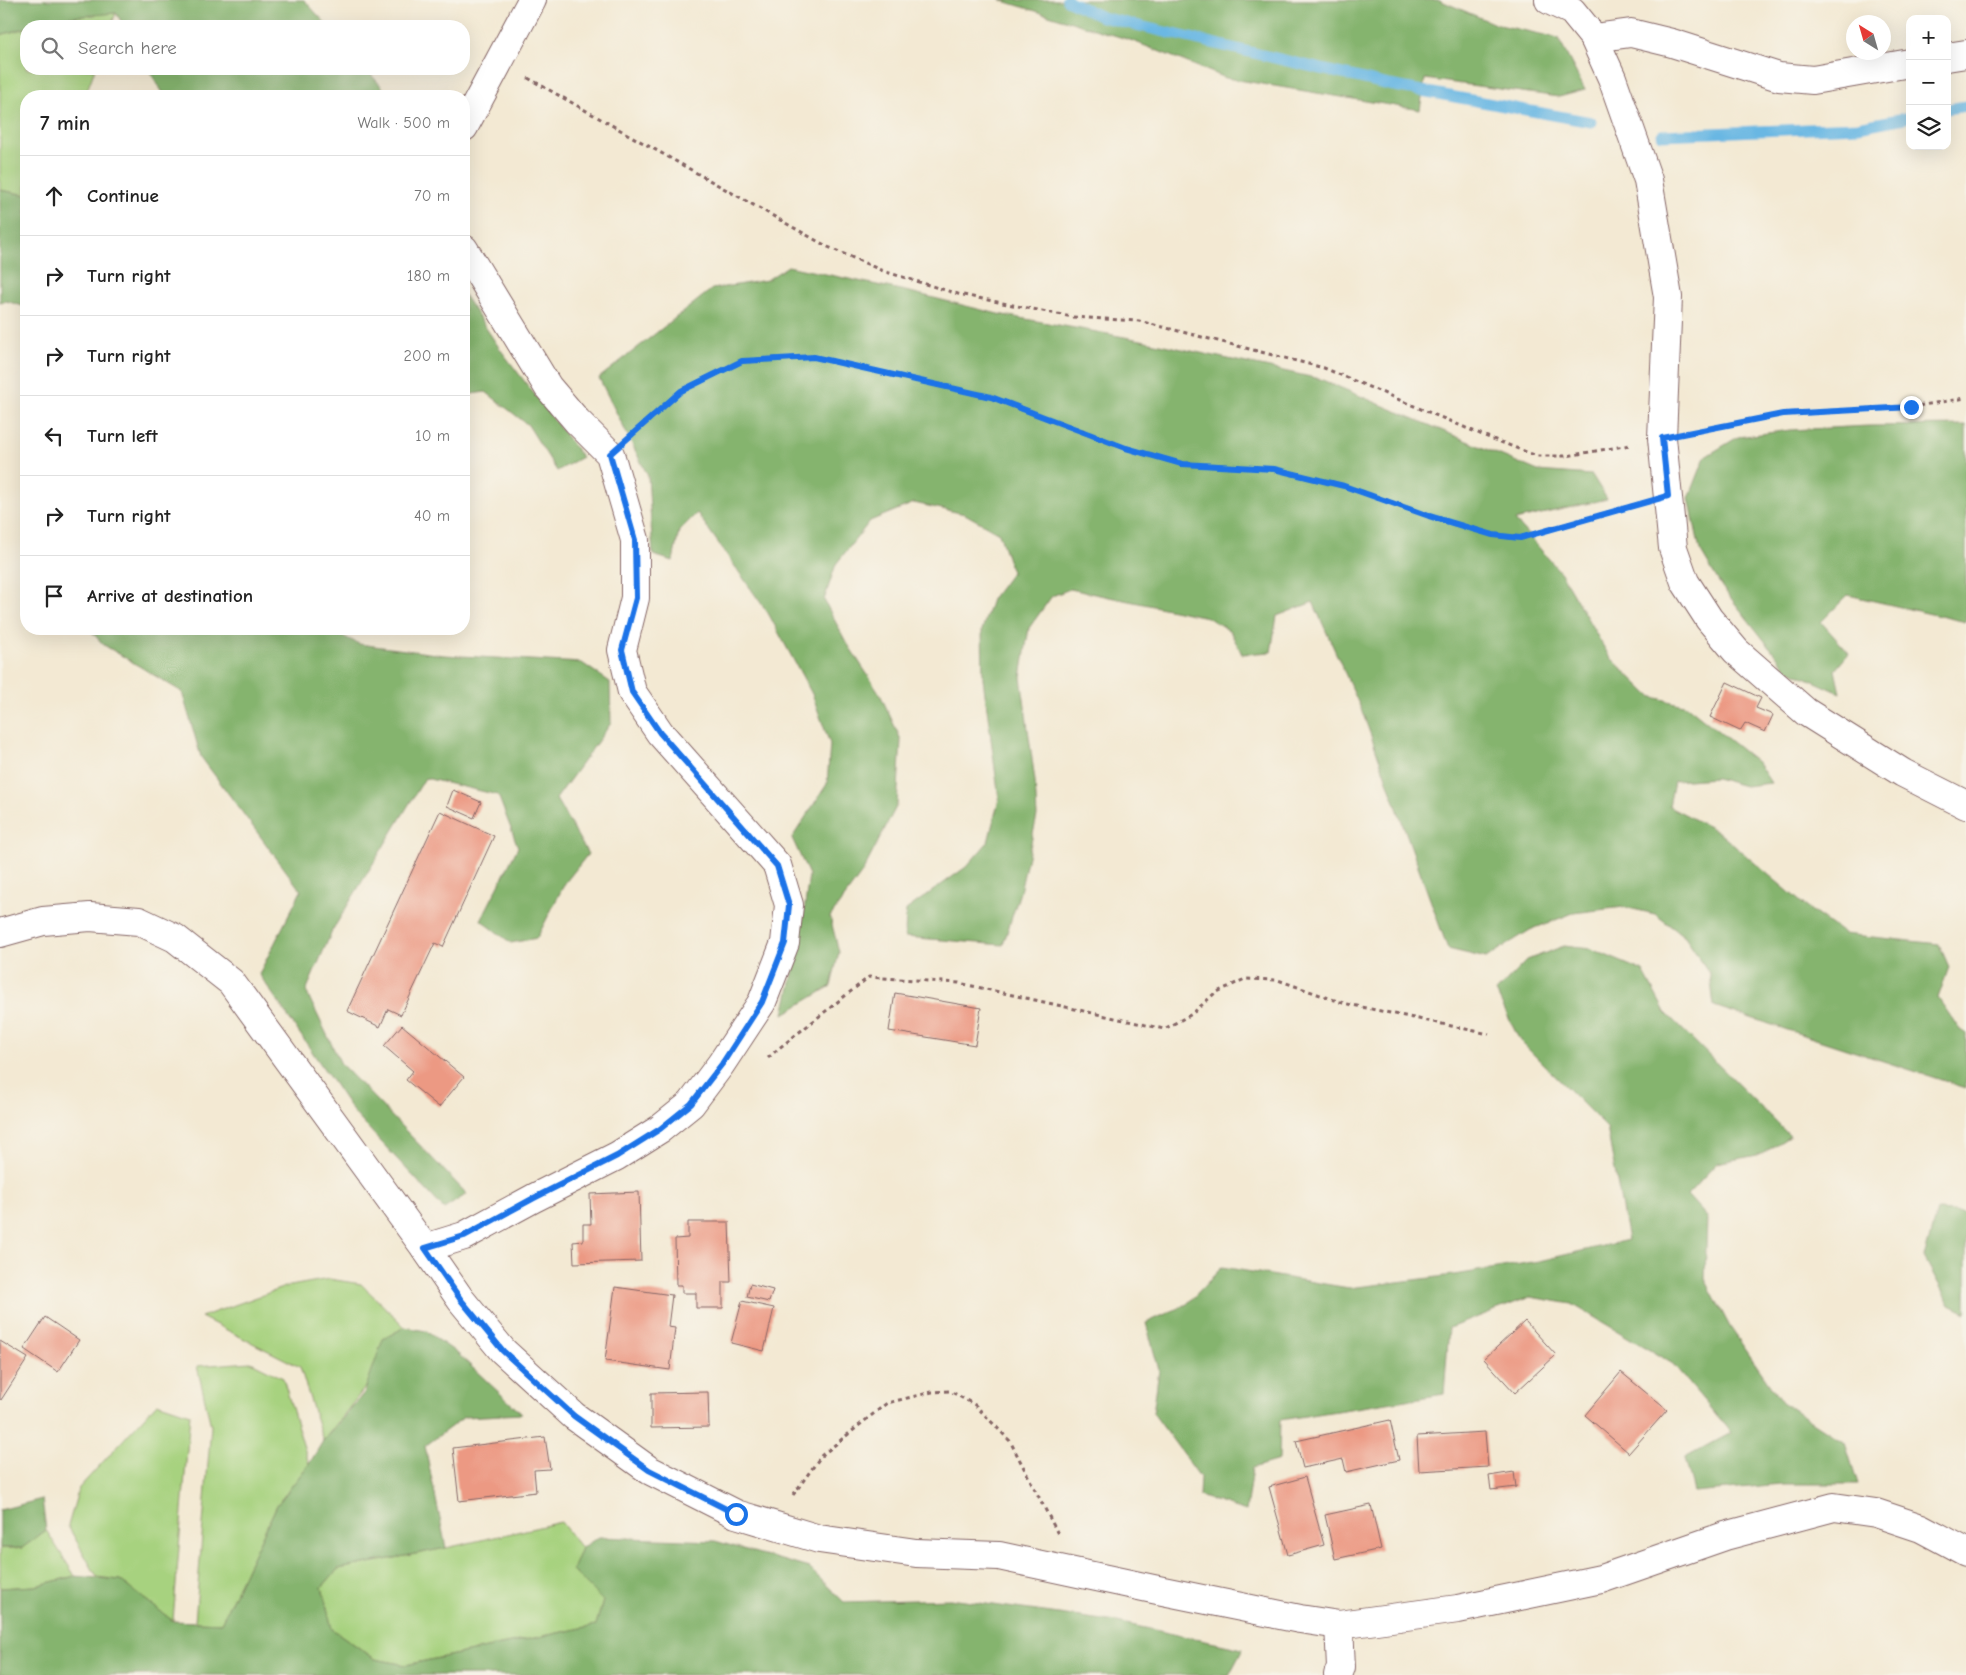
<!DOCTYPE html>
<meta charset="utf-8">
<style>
body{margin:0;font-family:"Comic Neue",sans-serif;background:#f6f6f6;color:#222}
.controls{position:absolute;right:15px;top:15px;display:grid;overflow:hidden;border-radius:10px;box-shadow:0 5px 20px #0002}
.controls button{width:45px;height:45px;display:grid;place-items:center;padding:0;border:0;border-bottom:1px solid #e0e0e0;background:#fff;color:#222;font:25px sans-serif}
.compass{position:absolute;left:1846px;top:15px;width:45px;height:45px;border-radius:50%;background:#fff;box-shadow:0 5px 20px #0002;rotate:323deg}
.stop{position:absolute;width:15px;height:15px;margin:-11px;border:4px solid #1a73e8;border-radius:50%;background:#fff}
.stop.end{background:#1a73e8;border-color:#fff;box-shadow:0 1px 5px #0008}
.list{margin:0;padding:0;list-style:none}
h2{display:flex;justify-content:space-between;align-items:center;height:65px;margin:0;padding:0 20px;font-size:21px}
h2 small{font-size:16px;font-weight:400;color:#767676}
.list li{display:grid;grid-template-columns:32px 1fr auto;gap:15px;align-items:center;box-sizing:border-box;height:80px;padding:0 20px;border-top:1px solid #e0e0e0}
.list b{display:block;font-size:19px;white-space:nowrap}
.list em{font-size:16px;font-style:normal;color:#767676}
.icon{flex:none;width:28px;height:28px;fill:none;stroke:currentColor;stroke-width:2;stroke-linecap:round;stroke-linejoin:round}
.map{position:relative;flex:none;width:1966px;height:1675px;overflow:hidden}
.search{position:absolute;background:#fff;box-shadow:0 5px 20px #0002;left:20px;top:20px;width:450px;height:55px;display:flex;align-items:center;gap:12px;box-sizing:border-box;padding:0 18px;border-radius:20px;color:#767676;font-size:19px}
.panel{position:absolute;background:#fff;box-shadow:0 5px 20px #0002;left:20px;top:90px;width:450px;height:545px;border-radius:20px}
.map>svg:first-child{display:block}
.green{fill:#a7d27f;stroke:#787855}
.forest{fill:#85b46e;stroke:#686a4c}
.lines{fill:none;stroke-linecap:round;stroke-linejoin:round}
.stream{stroke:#69b7e3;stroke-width:11}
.building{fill:#ec9983}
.street-casing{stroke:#856666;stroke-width:30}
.path{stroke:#856666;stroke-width:3;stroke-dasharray:4 4;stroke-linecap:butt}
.street{stroke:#fff;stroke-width:28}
.route{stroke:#1a73e8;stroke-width:6}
</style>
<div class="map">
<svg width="1966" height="1675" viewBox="0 0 1966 1675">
<rect width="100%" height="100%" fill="#f7f3e8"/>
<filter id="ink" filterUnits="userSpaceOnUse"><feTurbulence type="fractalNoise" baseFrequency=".02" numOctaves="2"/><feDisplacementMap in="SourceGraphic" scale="10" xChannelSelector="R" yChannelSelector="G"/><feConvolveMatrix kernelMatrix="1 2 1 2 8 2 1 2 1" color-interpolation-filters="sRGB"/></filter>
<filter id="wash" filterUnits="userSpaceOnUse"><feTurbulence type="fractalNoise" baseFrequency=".0096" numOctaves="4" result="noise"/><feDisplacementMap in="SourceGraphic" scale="20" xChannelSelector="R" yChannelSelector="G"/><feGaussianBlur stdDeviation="1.12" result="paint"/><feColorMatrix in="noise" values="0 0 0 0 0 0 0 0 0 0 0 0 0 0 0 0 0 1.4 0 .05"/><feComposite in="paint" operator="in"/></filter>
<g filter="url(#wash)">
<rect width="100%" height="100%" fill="#f3e9d3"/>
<g class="green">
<path d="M116,13l-5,13h-80l29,-9z"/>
<path d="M26,28v41h69l-10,27h-59v99l-26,-5v-155z"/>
<path d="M329,1279l32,5 44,43 -22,12 -15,45 -45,57 -23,-74 -99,-50 84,-30z"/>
<path d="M251,1362l32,16 26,86 -32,41 -56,118 -26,-1 16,-196 -14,-60z"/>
<path d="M157,1403l33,11 -17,207 -53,-41 -23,-3 -29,-51 11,-38z"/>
<path d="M561,1522l20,26 -8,22 30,31 -7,24 -190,40 -31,-6 -43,-30 -10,-42 16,-18 108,-21z"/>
<path d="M46,1530l29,46 -40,10 -35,2v-40h22z"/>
</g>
<g class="forest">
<path d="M0,0h304l24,26h-204l-8,-13 -56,5 -60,17z"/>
<path d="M1000,0h439l56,24 63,14 27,52 -26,7 -134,-18 -5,31 -194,-32 -93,-37z"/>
<path d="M148,69h218l24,27h-225z"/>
<path d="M0,190l26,5v112l-20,-6 -6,1z"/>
<path d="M788,266l122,26 88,22 143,26 179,39 218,92 54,4 15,24 -92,21 46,53 48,83 41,40 37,10 71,57 13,20 -26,3 -29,-8 -42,3 -5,25 48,25 92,78 35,25 95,10 10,23 -11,31 22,32 6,3v55l-252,-82 -4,-32 -25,-37 -30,-23 -31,-7 -51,6 -43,17 -44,28 -38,-9 -86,-238 -49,-109 -36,14 -6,36 -29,2 -12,-23 -23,-14 -137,-28 -18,7 -23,32 -8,49 14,104 2,35 -17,76 -17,53 -98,-8 1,-27 60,-43 22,-25 11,-43 -16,-120 -1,-49 10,-31 20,-27 -13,-39 -34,-19 -51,-11 -44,18 -34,43 -12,36 21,40 35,54 21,46 -4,65 -35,68 -32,44 9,35 -8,34 -47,28 16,-72 9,-67 -17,-37 35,-54 3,-40 -18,-50 -44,-81 -71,-100 -18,18 -6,30 -20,-6 -5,-79 -49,-98 113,-89 55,-9z"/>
<path d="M464,295l36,54 82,108 -25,14 -29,-46 -42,-33 -22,3z"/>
<path d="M1966,425v197l-118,-27 -27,27 28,31 -14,17 5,23 -53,-24 -65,-82 -22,-37 -11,-52 16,-41 33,-20 52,-7 78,-4z"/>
<path d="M89,629h239l31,15 85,11 138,8 28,19 1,41 -55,76 32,55 -23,29 -28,55 -26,5 -30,-23 37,-73 -20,-52 -73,-17 -93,153 -26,60 35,73 126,130 -23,15 -90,-96 -95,-139 42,-83 -100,-134 -19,-65 -78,-47z"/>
<path d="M1564,946l27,3 52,22 22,41 125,124 -28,18 -45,9 -30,32 20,22 -2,62 25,48 52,75 63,41 13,41h-76l-88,8 -9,-34 46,-25 -58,-69 -101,-60 -42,-7 -81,31 -5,66 -164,26 -1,40 -27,8 -6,43 -47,-15 1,-19 -47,-64 6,-43 -13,-47 41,-19 35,-37 127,21 105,-13 85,-14 89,-21 -21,-112 -87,-87 -24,-49 31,-32z"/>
<path d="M1937,1211l29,2v100l-16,-8 -26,-48z"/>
<path d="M405,1327l21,4 32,23 64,60 -58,3 -39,29 21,102 -108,21 -16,18 10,42 43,30 31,6 190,-40 7,-24 -31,-31 9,-22 18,-11 116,4 94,27 35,34 106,-3 167,23 126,27 -14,26h-1229v-87l35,-2 40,-10 45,4 53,41 48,2 56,-118 32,-41 14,-23 41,-48 19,-54z"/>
<path d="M42,1499l4,31 -24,18h-22v-38z"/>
</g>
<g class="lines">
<g class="stream">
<path d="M1067,0l35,17 287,68 202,37"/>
<path d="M1947,109l19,-3"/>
<path d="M1662,135l196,-8 52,-10"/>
</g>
</g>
<g id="blocks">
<g class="building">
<path d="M1727,682l34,16 -5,10 17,7 -8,17 -20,-9 -5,8 -30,-14z"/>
<path d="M453,790l28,12 -7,16 -27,-12z"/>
<path d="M440,811l54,25 -51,111 -8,-4 -34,72 -13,-6 -8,18 -33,-16z"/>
<path d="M895,993l86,15 -6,37 -86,-14z"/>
<path d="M402,1025l62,52 -25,30 -33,-27 7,-9 -29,-25z"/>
<path d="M639,1192l2,69 -67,2 -1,-21 10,-1v-17h8l-1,-30z"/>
<path d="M688,1222h41l2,60h-8v26h-27v-15h-14v-8h-6l-1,-46 13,-1z"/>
<path d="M750,1284l23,6 -4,12 -22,-5z"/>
<path d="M615,1287l57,8 -4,32 7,1 -5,42 -65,-9z"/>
<path d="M742,1301l32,7 -10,43 -33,-8z"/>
<path d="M45,1317l34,23 -21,32 -34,-23z"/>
<path d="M1525,1321l31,34 -41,38 -31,-34z"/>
<path d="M0,1341l28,17 -27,42 -1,-1z"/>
<path d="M1621,1372l46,38 -38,43 -44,-38z"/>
<path d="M708,1392l1,35 -58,1v-35z"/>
<path d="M1390,1420l9,40 -53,12 -3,-13 -40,9 -7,-27z"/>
<path d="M1485,1432l3,35 -69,4 -2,-35z"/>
<path d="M545,1437l5,32 -16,1 2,22 -77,9 -6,-53z"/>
<path d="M1514,1472l2,15 -25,3 -2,-14z"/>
<path d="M1305,1477l19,68 -36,10 -19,-68z"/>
<path d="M1371,1505l10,44 -46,10 -10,-44z"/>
</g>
</g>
</g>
<g filter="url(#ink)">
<use href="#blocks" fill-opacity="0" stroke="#856666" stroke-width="1"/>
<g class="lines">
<defs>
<g id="street">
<path d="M1549,0l23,11 22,27 18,40 36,102 20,117 -6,141 11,110 12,34 24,37 27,32 70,61 97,61 63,32"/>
<path d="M1594,38l37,-5 41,10 107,34 34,3 97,-17"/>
<path d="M1947,57l19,-3"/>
<path d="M464,127l68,-127"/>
<path d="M0,933l43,-12 47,-4 49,4 36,17 56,44 194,266 36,52 42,51 71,65 75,54 87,44 83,25 97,14 83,3 154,33 147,30 39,6 119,-16 143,-30 124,-43 109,-29 42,6 45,15 45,24"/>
<path d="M425,1248l39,-12 70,-38 83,-42 43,-27 31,-25 30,-40 41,-62 23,-59 4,-38 -12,-40 -117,-132 -28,-41 -10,-42 13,-52v-58l-25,-86 -33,-33 -29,-34 -84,-138"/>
<path d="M1338,1675l3,-8 -2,-42"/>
</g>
</defs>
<use href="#street" class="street-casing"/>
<g class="path">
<path d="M528,78l300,169 55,24 75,23 114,23 67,4 185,47 161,68 52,20h30l63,-11"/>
<path d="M1697,431l86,-17 128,-7 55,-9"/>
<path d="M635,432l46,-41 61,-30 72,-4 177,40 135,51 56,16 92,5 71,17 84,30 64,19 27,3 115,-33"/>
<path d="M768,1058l10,-9 91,-72 90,6 205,46 28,-15 23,-21 30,-14 33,1 65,23 146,31"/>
<path d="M793,1495l28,-39 66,-53 45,-11 18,-1 25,14 35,36 48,93"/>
</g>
<use href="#street" class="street"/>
</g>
</g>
<g class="lines" filter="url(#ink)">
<path class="route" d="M736,1514l-87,-44 -75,-54 -71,-65 -42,-51 -36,-52 39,-12 70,-38 83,-42 43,-27 31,-25 31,-40 40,-62 23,-59 4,-38 -12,-39 -117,-133 -28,-41 -10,-42 14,-52 -1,-58 -25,-86 71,-63 61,-30 72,-4 177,40 135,51 56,16 92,5 70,17 85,30 64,19 27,3 148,-42 -6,-58 121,-24 128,-7"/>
</g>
</svg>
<div class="controls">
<button>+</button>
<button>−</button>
<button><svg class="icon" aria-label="layers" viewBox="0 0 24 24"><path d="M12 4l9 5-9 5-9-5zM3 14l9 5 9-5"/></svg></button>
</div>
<svg class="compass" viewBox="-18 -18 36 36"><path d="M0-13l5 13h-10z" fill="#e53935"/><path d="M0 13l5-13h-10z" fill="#767676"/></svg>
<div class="stop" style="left:736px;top:1514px"></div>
<div class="stop end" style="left:1911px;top:407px"></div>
<div class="search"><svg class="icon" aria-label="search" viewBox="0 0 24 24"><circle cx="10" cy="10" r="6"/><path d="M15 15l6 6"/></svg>Search here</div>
<section class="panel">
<h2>7 min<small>Walk · 500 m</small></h2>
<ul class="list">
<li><svg class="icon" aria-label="ahead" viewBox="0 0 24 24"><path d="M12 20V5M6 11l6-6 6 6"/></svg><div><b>Continue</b></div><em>70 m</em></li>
<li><svg class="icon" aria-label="right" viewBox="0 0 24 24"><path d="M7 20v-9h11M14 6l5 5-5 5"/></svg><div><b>Turn right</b></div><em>180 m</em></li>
<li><svg class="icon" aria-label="right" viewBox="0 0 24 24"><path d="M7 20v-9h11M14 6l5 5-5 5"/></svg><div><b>Turn right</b></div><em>200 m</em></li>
<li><svg class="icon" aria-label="left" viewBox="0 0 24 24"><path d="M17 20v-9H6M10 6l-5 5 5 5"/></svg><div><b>Turn left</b></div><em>10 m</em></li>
<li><svg class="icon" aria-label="right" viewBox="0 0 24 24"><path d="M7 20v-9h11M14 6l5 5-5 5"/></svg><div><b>Turn right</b></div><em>40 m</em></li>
<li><svg class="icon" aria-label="arrive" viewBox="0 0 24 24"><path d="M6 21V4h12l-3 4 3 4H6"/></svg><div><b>Arrive at destination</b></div></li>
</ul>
</section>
</div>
